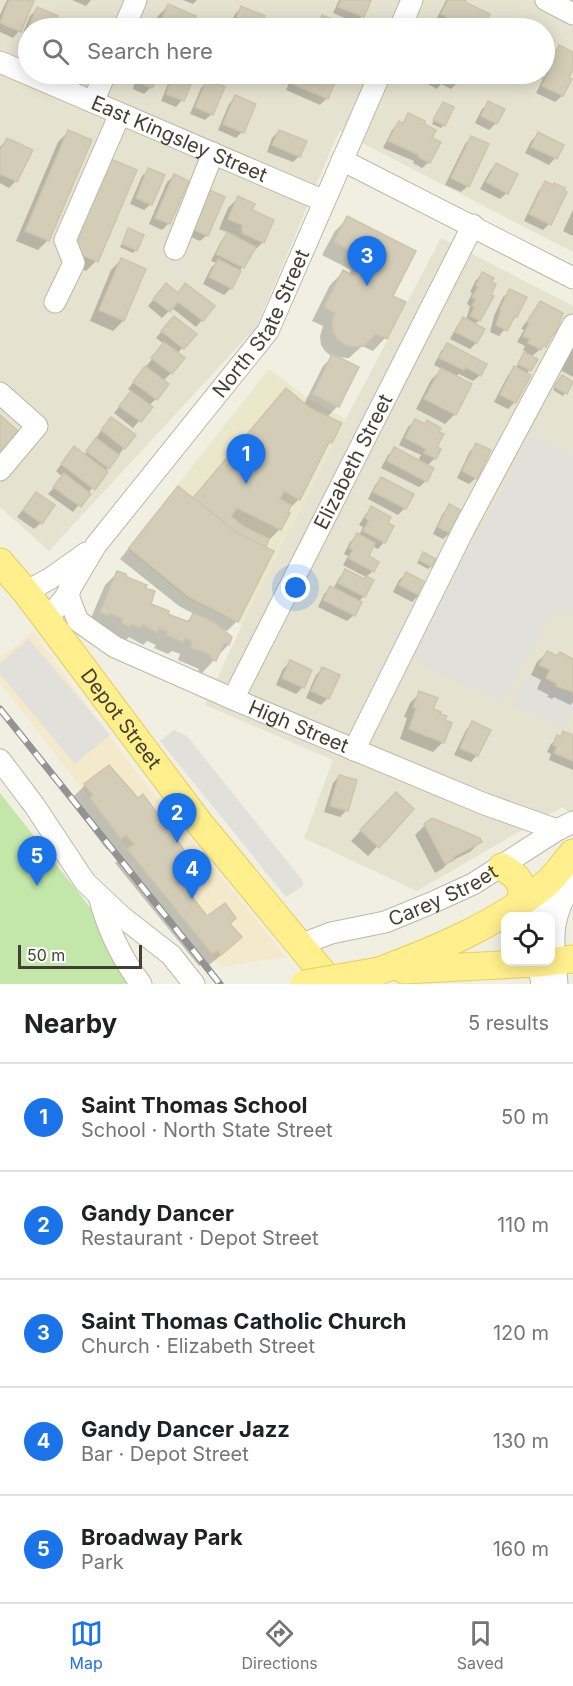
<!DOCTYPE html>
<meta charset="utf-8">
<style>
body{margin:0;font-family:Inter,sans-serif;background:#f6f6f6;color:#202124}
.controls{position:absolute;right:18px;bottom:18px;display:grid;overflow:hidden;border-radius:12px;box-shadow:0 3px 15px #0003}
.controls button{width:54px;height:54px;display:grid;place-items:center;padding:0;border:0;border-bottom:2px solid #e0e0e0;background:#fff;color:#202124;font:30px sans-serif}
.scale{position:absolute;left:18px;bottom:15px;width:124px;box-sizing:border-box;padding-left:6px;border:3px solid #433f32;border-top:0;font-size:16px;line-height:21px;white-space:nowrap;color:#433f32;-webkit-text-stroke:4px #fff;paint-order:stroke}
.you{position:absolute;left:296px;top:588px;width:21px;height:21px;margin:-15px;border:4px solid #fff;border-radius:50%;background:#1a73e8;box-shadow:0 0 0 9px #1a73e833}
.badge{display:grid;place-items:center;width:39px;height:39px;border-radius:50%;background:#1a73e8;color:#fff;font-size:20px;font-weight:700}
.pin{position:absolute;translate:-50% -50px;filter:drop-shadow(0 2px 3px #0008)}
.pin::after{content:'';position:absolute;top:32px;width:21px;height:18px;background:inherit;clip-path:polygon(0 0,100% 0,50% 100%)}
.list{margin:0;padding:0;list-style:none}
h2{display:flex;justify-content:space-between;align-items:center;height:78px;margin:0;padding:0 24px;font-size:26px}
h2 small{font-size:20px;font-weight:400;color:#757577}
.list li{display:grid;grid-template-columns:39px 1fr auto;gap:18px;align-items:center;box-sizing:border-box;height:108px;padding:0 24px;border-top:2px solid #e0e0e0}
.list b{display:block;font-size:22px;white-space:nowrap}
.list p{margin:0;font-size:20px;white-space:nowrap;color:#757577}
.list em{font-size:20px;font-style:normal;color:#757577}
.icon{flex:none;width:33px;height:33px;fill:none;stroke:currentColor;stroke-width:2;stroke-linecap:round;stroke-linejoin:round}
.map{position:relative;flex:none;width:573px;height:984px;overflow:hidden}
.search{position:absolute;background:#fff;box-shadow:0 3px 15px #0003;left:18px;right:18px;top:18px;height:66px;display:flex;align-items:center;gap:15px;box-sizing:border-box;padding:0 21px;border-radius:33px;color:#757577;font-size:22px}
.sheet{height:618px;background:#fff}
nav{display:flex;justify-content:space-around;align-items:center;box-sizing:border-box;height:84px;border-top:2px solid #e0e0e0;background:#fff;font-size:16px;color:#757577}
nav a{display:grid;justify-items:center;gap:3px}
nav .on{color:#1a73e8}
.map>svg:first-child{display:block}
.residential{fill:#e5e2d0;fill-rule:evenodd}
.commercial{fill:#f5e9cb}
.education{fill:#ebe7cb}
.green{fill:#c2e7a9}
.parking{fill:#e1e0db}
.shadow{fill:#0003}
.building{fill:#d3ccb7;stroke:#cec5aa;stroke-width:1.5}
.lines{fill:none;stroke-linecap:round;stroke-linejoin:round}
.minor-casing{stroke:#bdb8a4;stroke-width:23}
.major-casing{stroke:#e5cf5c;stroke-width:29}
.minor{stroke:#fff;stroke-width:21}
.major{stroke:#ffef8d;stroke-width:27}
.rail-casing{stroke:#939393;stroke-width:7}
.rail{stroke:#fff;stroke-width:4.5;stroke-dasharray:14;stroke-linecap:butt}
.major-bridge-casing{stroke:#e5cf5c;stroke-width:29;stroke-linecap:butt}
.major-bridge{stroke:#ffef8d;stroke-width:27}
.labels{text-anchor:middle;dominant-baseline:central;stroke-width:5;stroke-linejoin:round;paint-order:stroke}
.street-label{font-size:20px;fill:#433f32;stroke:#fff}
</style>
<div class="map">
<svg width="573" height="984" viewBox="0 0 573 984">
<rect width="100%" height="100%" fill="#f1efe2"/>
<g class="residential">
<path d="M0,0h573v252l-234,-121 -82,195 -208,225 -49,-44zM28,28h516v46h-516z"/>
<path d="M441,238l132,68v509l-11,-8 -145,84 -113,-53 29,-78 -128,-55 37,-80 104,-206z"/>
</g>
<path class="commercial" d="M33,632l103,140 150,185 -66,10 -220,-284v-26z"/>
<path class="education" d="M269,369l40,30 37,20 -104,206 -54,-26 -61,-50z"/>
<path class="green" d="M0,793l147,187 -24,4h-123z"/>
<g class="parking">
<path d="M531,435l42,21v154l-3,6 -15,-6 -52,92 -91,-43 59,-115 14,-20z"/>
<path d="M29,639l81,96 -35,29 -75,-90v-11z"/>
<path d="M527,674l46,24v13l-9,16 -54,-23z"/>
<path d="M174,730l13,6 116,145v5l-17,11 -126,-156z"/>
</g>
<g class="shadow">
<path d="M7,0h19l6,2 -13,29 -6,7 -13,-6v-17z"/>
<path d="M72,0h19l-5,6z"/>
<path d="M183,0h14l-4,4z"/>
<path d="M339,0h30l-7,16 -6,7 -23,-10z"/>
<path d="M446,0h15l27,15 -6,13h-26l-5,-3 -6,3 -6,-2 2,-3 -5,-3z"/>
<path d="M168,6l24,14 20,8h-59l5,-12z"/>
<path d="M241,8l22,8 -5,12h-29l6,-14z"/>
<path d="M37,9l19,8 -5,11h-23v15l-8,-3 10,-24z"/>
<path d="M323,17l26,11h-54l6,-6 13,6z"/>
<path d="M71,21l16,6 -1,1h-22z"/>
<path d="M559,47l14,6v13l-6,12 3,2 -8,16 -7,6 -19,-9 7,-14 -2,-1 2,-4 -1,3 2,1 13,-26h-3z"/>
<path d="M137,74h21l-7,13 -7,7 -11,-5z"/>
<path d="M172,74h18l-8,26 -6,7 -15,-6z"/>
<path d="M293,74h23l18,7 -7,17 -7,7 -34,-15z"/>
<path d="M414,74h48l-4,8 -7,7 -10,-5 -4,5 -24,-13z"/>
<path d="M207,82l5,32 -7,6 -15,-6 11,-26z"/>
<path d="M235,97l7,35 -6,6 -18,-8 11,-26z"/>
<path d="M443,103l1,22 -3,3 -9,-4z"/>
<path d="M489,103l7,20 -7,7 -14,-7 7,-14z"/>
<path d="M409,115l13,9 8,15 -1,23 -7,6 -9,-5 1,-2 -31,-13 9,-18 7,-7 2,1z"/>
<path d="M279,131l20,25 -6,6 -26,-10 5,-14z"/>
<path d="M68,132l-20,108 -10,10 -22,-9 42,-99z"/>
<path d="M538,134l24,12 -7,12 -6,7 -24,-12 6,-12z"/>
<path d="M471,137l-3,49 -7,6 -16,-7 20,-41z"/>
<path d="M7,139l9,42 -7,7 -9,-5v-36z"/>
<path d="M496,164l11,29 -7,6 -20,-10 10,-18z"/>
<path d="M149,170l2,34 -7,6 -14,-6 12,-28z"/>
<path d="M174,176l-5,47 -7,7 -13,-6 18,-42z"/>
<path d="M546,183l3,41 -6,6 -19,-9 15,-31z"/>
<path d="M86,191l10,70 -10,10 -23,-10z"/>
<path d="M207,191v44l-7,6 -16,-7z"/>
<path d="M238,198l12,13 13,31 -10,10 -14,20 -8,16 -7,7 -21,-11 8,-16 5,-5 -5,-2 10,-20 8,-8 -10,-4 9,-21z"/>
<path d="M573,210v26l-10,-5z"/>
<path d="M348,218l43,79 13,6 -19,35 -12,13 -11,-5 -13,12 -14,-1 3,49 -11,11 4,25 -7,7 -25,50 -10,10 -9,20 -10,10 -3,-1 -30,83 -10,10 -8,-3 11,10 -2,7 -26,28 -4,-2 1,-2 -21,-9 2,-6 -8,-3 -4,3 -14,-6 2,-3 -9,-4 -4,4 -14,-8 -3,3 -38,-15 17,-40 13,-13 25,17 6,16 37,17 8,-8 -15,-8 -59,-47 58,-71 14,11 94,-109 18,14 19,-38 9,-9 -7,-6 -4,-6 -1,-9 3,-10 -11,-5 18,-36 13,-13 6,3 2,-5 -29,-15 13,-24z"/>
<path d="M129,230l7,20 -3,3 -13,-6z"/>
<path d="M121,260l24,10 -22,51 -10,10 -23,-10 21,-51z"/>
<path d="M482,274l-3,46 -5,5 9,5 -7,13 -6,6 -20,-10 7,-13 7,-7 2,1 4,-14 -3,-2 5,-11 -2,-1 6,-12z"/>
<path d="M166,285l36,35 -6,7 -24,-19 -10,10 -14,-12z"/>
<path d="M510,291l6,25 -17,20 -9,-4 4,-16 9,-19z"/>
<path d="M540,303l13,31 -9,12 -13,11 -1,13 -4,4 3,1 -14,27 -7,7 -14,-7 14,-27 7,-6 11,-17 -3,-2 2,-4 -8,-4 7,-12 -3,-1z"/>
<path d="M168,324l26,10 -17,20 -6,19 -8,8 -7,18 -8,7 3,1 -18,21 -19,-15 18,-21 -4,-3 36,-45 -8,-6z"/>
<path d="M447,345l33,30 -7,6 -14,-7 -4,3v37l-10,10 -29,-15 15,-29 11,-11 -8,-4 7,-14z"/>
<path d="M573,346v31l-13,-7z"/>
<path d="M559,380l13,3 -9,13 -10,-6z"/>
<path d="M415,421l9,5 11,22v10l-8,8 -1,15 -7,6 -38,-19 7,-13 6,-6 24,12 3,-6 -22,-10 9,-18z"/>
<path d="M105,425l19,23 -51,64 -25,-18 15,-17 -7,-6 18,-23 10,7 14,-16 -2,-1z"/>
<path d="M477,445l-1,33 -7,6 -12,-6 13,-27z"/>
<path d="M381,479l24,29 -7,7 -30,-16 7,-14z"/>
<path d="M36,493l5,30 -7,6 -17,-12z"/>
<path d="M450,506v27l-7,6 -10,-5 10,-21z"/>
<path d="M371,508l15,16 -2,18 -6,7 -6,-3 -5,11 6,14 -7,6 -23,-12 5,-9 -4,-2 6,-12 7,-7 2,1 4,-9 -4,-2 6,-10z"/>
<path d="M423,554l8,12 -3,3 -11,-6z"/>
<path d="M345,571l19,25 -6,6 -4,13 -7,6 -29,-14 6,-13 6,-6 3,1 6,-11z"/>
<path d="M406,574l13,21 -7,7 -19,-10 6,-12z"/>
<path d="M547,653l9,4 17,4v41l-3,3 -16,-8 -2,2 -5,-2 2,-2 -12,-6 4,-9 -10,-5 6,-13z"/>
<path d="M290,662l13,25 -7,7 -20,-9 7,-16z"/>
<path d="M322,669l6,29 -7,7 -15,-7 10,-23z"/>
<path d="M420,693l11,16 12,33 -10,10 -33,-13 7,-21 -3,-1 6,-14z"/>
<path d="M472,723l5,32 -6,7 -17,-7 12,-25z"/>
<path d="M564,733l9,4v33l-24,-10 2,-6 -4,-2 4,-8z"/>
<path d="M339,776l7,35 -6,6 -16,-5 9,-29z"/>
<path d="M85,785l53,15 60,71 -16,15 24,32 23,6 -2,26 -19,16 -4,-4 -5,4 -84,-103 6,-5 -9,-11 -5,3 -29,-38 3,-3 -9,-11z"/>
<path d="M386,804l26,6 -44,46 -17,-15z"/>
<path d="M425,825l55,17 -10,10 -21,10 -7,7 -7,4 -20,-38z"/>
</g>
<g class="building">
<path d="M9,0l25,1 -13,31 -21,-9z"/>
<path d="M341,0h30l-7,17 -26,-10z"/>
<path d="M448,0h18l-1,2 25,12 -7,14h-12l-4,-2 1,-2 -11,-5 -2,5 -10,-5 1,-3 -5,-2z"/>
<path d="M168,4l28,12 -2,3 22,9h-51l-6,-2z"/>
<path d="M241,6l24,10 -5,12h-13l-13,-5z"/>
<path d="M37,7l21,9 -5,12h-25v6l-2,-1z"/>
<path d="M322,15l31,13h-56l4,-8 16,7z"/>
<path d="M71,19l18,8 -1,1h-21z"/>
<path d="M559,45l14,7v17l-4,9 3,1 -9,17 -21,-10 7,-14 -3,-1z"/>
<path d="M142,74h18l-8,14 -14,-6z"/>
<path d="M173,74h19l-3,6 3,2 -8,19 -18,-7z"/>
<path d="M296,74h23l17,6 -8,19 -36,-15z"/>
<path d="M427,74h37l-5,9 -12,-6 -3,6z"/>
<path d="M207,80l18,7 -12,28 -18,-8z"/>
<path d="M235,95l21,9 -12,29 -21,-9z"/>
<path d="M488,101l17,8 -8,15 -16,-8z"/>
<path d="M443,102l11,5 -9,19 -12,-6z"/>
<path d="M408,113l17,8 -1,3 12,6 -4,8 9,4 -11,21 -12,-6 1,-2 -31,-14 11,-20 4,3z"/>
<path d="M68,130l24,10 -43,101 -24,-10z"/>
<path d="M279,130l28,11 -7,16 -28,-12z"/>
<path d="M538,132l26,13 -7,14 -26,-12z"/>
<path d="M471,136l18,8 -20,43 -18,-9z"/>
<path d="M7,138l26,12 -16,32 -17,-8v-23z"/>
<path d="M111,159l26,11 -39,92 -26,-11 10,-23 -6,-2z"/>
<path d="M496,163l22,11 -10,20 -22,-12z"/>
<path d="M148,168l17,7 -13,30 -16,-7z"/>
<path d="M174,174l15,7 -19,43 -15,-6z"/>
<path d="M545,181l8,4 1,-2 11,5 -1,2 3,2 -16,33 -22,-11z"/>
<path d="M207,189l18,8 -17,39 -18,-8z"/>
<path d="M238,196l17,8 -3,6 22,10 -10,23 -22,-10v-8l-14,-6z"/>
<path d="M347,216l69,35 -23,45 13,6 -19,37 -11,-5 -12,12 -10,1 -9,-2 -8,-6 -4,-8 -1,-9 3,-9 -11,-6 19,-37 10,6 10,-19 -29,-15z"/>
<path d="M128,228l16,7 -7,16 -15,-7z"/>
<path d="M227,232l29,15 -12,21 -28,-14z"/>
<path d="M121,258l25,11 -22,52 -25,-11z"/>
<path d="M218,259l23,12 -9,18 -23,-12z"/>
<path d="M482,272l12,6 -2,4 4,2 -5,11 3,1 -14,25 -10,-5 5,-9 -3,-1 4,-7 -4,-2 6,-10 -2,-2z"/>
<path d="M166,283l12,10 7,-10 30,23 -12,15 -25,-19 -8,10 -17,-13z"/>
<path d="M509,289l18,8 -10,20 -2,-1 -8,15 -11,-6 5,-16h-1z"/>
<path d="M540,301l23,12 -8,22 -2,-1 -7,13 -3,-1 -2,4 -13,-7 2,-4 -7,-3 6,-13 -2,-1z"/>
<path d="M174,316l23,18 -13,15 -23,-18z"/>
<path d="M463,317l22,12 -8,14 -22,-11z"/>
<path d="M164,342l21,16 -13,16 -21,-16z"/>
<path d="M447,343l40,21 -6,12 -16,-9 -1,3 -25,-12z"/>
<path d="M524,352l14,7 -7,12 -13,-7z"/>
<path d="M332,354l27,13 -20,40 -26,-13z"/>
<path d="M145,366l24,18 -12,16 -24,-18z"/>
<path d="M514,366l17,9 -15,28 -16,-8z"/>
<path d="M441,368l31,16 -16,31 -32,-16z"/>
<path d="M562,375l11,7 -6,12 -13,-7z"/>
<path d="M286,388l24,20 32,15 -10,20 -3,-1 -29,58 -16,-9 -4,8 11,6 -3,7 2,1 -9,17 -44,-22 -6,8 12,10 26,13 -3,8 -27,-13 -46,-36z"/>
<path d="M131,391l22,16 -12,15 -22,-16z"/>
<path d="M0,415l18,16 -6,6 3,3 -7,7 -2,-3 -6,7z"/>
<path d="M111,417l25,18 -11,14 -24,-19z"/>
<path d="M415,419l10,5 2,-4 14,8 -2,4 5,2 -7,13 4,2 -5,10 -12,-6 2,-4 -21,-11z"/>
<path d="M96,438l23,17 -10,14 -23,-18z"/>
<path d="M476,443l15,7 -14,29 -15,-8z"/>
<path d="M74,446l34,26 -13,18 -34,-26z"/>
<path d="M394,447l40,21 -7,14 -40,-21z"/>
<path d="M64,473l27,21 -10,13 -28,-20z"/>
<path d="M381,477l33,17 -8,15 -33,-17z"/>
<path d="M178,486l61,48 35,17 -36,71 -49,-25 -60,-49z"/>
<path d="M36,492l19,13 -13,19 -19,-14z"/>
<path d="M449,504l13,7 -11,23 -13,-7z"/>
<path d="M371,506l20,11 -3,6 6,3 -9,17 -22,-12 6,-11 -4,-2z"/>
<path d="M357,533l18,10 -6,13 10,6 -5,10 -26,-14 5,-8 -4,-2z"/>
<path d="M423,552l13,7 -4,8 -13,-7z"/>
<path d="M345,569l19,10 2,-3 8,4 -9,17 -27,-14z"/>
<path d="M117,571l9,3 1,3 20,8 -2,3 10,3 -4,13 18,7 -1,3 21,8 4,-9 19,8 20,16 -3,8 -5,-2 -8,18 -6,-3 1,-3 -21,-8 2,-6 -7,-3 -2,4 -17,-7 2,-3 -9,-4 -1,5 -16,-9 -2,4 -9,-4 -1,3 -9,-4 2,-4 -14,-6 -1,3 -8,-4z"/>
<path d="M406,572l21,11 -7,13 -21,-11z"/>
<path d="M330,586l32,16 -7,14 -32,-16z"/>
<path d="M547,651l10,5 3,-4 13,7v33l-17,-6 1,-2 -11,-6 4,-8 -11,-5z"/>
<path d="M290,660l22,10 -8,18 -22,-10z"/>
<path d="M322,667l18,8 -11,24 -18,-8z"/>
<path d="M419,691l19,7 -5,11 8,3 -1,2 7,2 -2,4 7,3 -8,20 -35,-14 7,-21 -3,-1z"/>
<path d="M472,721l19,9 -13,26 -18,-8z"/>
<path d="M563,731l10,4v26l-19,-8 3,-6 -4,-2 4,-10 4,2z"/>
<path d="M109,765l29,33 5,-4 57,77 -17,14 24,31 18,-13 11,15 -6,6 12,13 -21,18 -3,-5 -6,4 -85,-105 7,-5 -8,-9 -5,4 -31,-41 3,-3 -9,-11z"/>
<path d="M339,775l18,5 -9,31 -18,-5z"/>
<path d="M396,792l18,17 -35,39 -19,-18z"/>
<path d="M432,818l48,20 2,4 -29,15 1,3 -9,4 -21,-40z"/>
</g>
<g class="lines">
<defs>
<g id="minor">
<path d="M546,0l27,14"/>
<path d="M124,28l12,-28"/>
<path d="M400,28l12,-28"/>
<path id="s1" d="M0,62l324,139"/>
<path d="M93,102l12,-28"/>
<path d="M342,160l231,118"/>
<path d="M175,249l38,-96"/>
<path d="M55,302l19,-39 -9,-23 55,-126"/>
<path d="M0,393l37,33 -37,44"/>
<path id="s2" d="M69,589v9l9,23 37,26 118,52 249,104 75,27"/>
<path d="M26,592l25,-14 35,-25"/>
<path id="s3" d="M46,620l18,-21 32,-54 172,-214 112,-257"/>
<path id="s4" d="M233,699l240,-474"/>
<path d="M354,750l111,-223 108,-202"/>
<path d="M0,760l34,45 51,77 36,34 50,39 23,29"/>
<path d="M99,896c8,31 23,63 42,88"/>
<path d="M539,916l8,-33"/>
<path id="s5" d="M300,945l31,-12 54,-11 44,-18 44,-20 84,-54 16,-8"/>
<path d="M538,962l4,22"/>
<path d="M557,984c-4,-43 -9,-63 16,-102"/>
</g>
<g id="major">
<path id="s6" d="M0,562l26,30 174,232 132,160"/>
<path d="M502,867c16,9 21,15 20,34"/>
<path d="M404,970l134,-7 35,-4"/>
<path d="M379,971c59,-22 117,-46 167,-87 10,-9 18,-21 27,-31"/>
</g>
</defs>
<use href="#minor" class="minor-casing"/>
<use href="#major" class="major-casing"/>
<use href="#minor" class="minor"/>
<use href="#major" class="major"/>
<defs>
<path id="rail" d="M0,709l220,275"/>
</defs>
<use href="#rail" class="rail-casing"/>
<use href="#rail" class="rail"/>
<defs>
<path id="major-bridge" d="M304,984l75,-13"/>
</defs>
<use href="#major-bridge" class="major-bridge-casing"/>
<use href="#major-bridge" class="major-bridge"/>
</g>
<g class="labels">
<g class="street-label">
<text stroke="none"><textPath href="#s1" startOffset="195">East Kingsley Street</textPath></text>
<text stroke="none"><textPath href="#s3" startOffset="368">North State Street</textPath></text>
<text stroke="none"><textPath href="#s4" startOffset="266">Elizabeth Street</textPath></text>
<text stroke="none"><textPath href="#s6" startOffset="198">Depot Street</textPath></text>
<text stroke="none"><textPath href="#s2" startOffset="279">High Street</textPath></text>
<text stroke="none"><textPath href="#s5" startOffset="152">Carey Street</textPath></text>
</g>
</g>
</svg>
<div class="controls">
<button><svg class="icon" aria-label="locate" viewBox="0 0 24 24"><circle cx="12" cy="12" r="6"/><path d="M12 2v4M12 18v4M2 12h4M18 12h4"/></svg></button>
</div>
<div class="scale">50 m</div>
<div class="you"></div>
<div class="pin badge" style="left:246px;top:484px">1</div>
<div class="pin badge" style="left:177px;top:843px">2</div>
<div class="pin badge" style="left:367px;top:286px">3</div>
<div class="pin badge" style="left:192px;top:899px">4</div>
<div class="pin badge" style="left:37px;top:886px">5</div>
<div class="search"><svg class="icon" aria-label="search" viewBox="0 0 24 24"><circle cx="10" cy="10" r="6"/><path d="M15 15l6 6"/></svg>Search here</div>
</div>
<section class="sheet">
<h2>Nearby<small>5 results</small></h2>
<ul class="list">
<li><span class="badge">1</span><div><b>Saint Thomas School</b><p>School · North State Street</p></div><em>50 m</em></li>
<li><span class="badge">2</span><div><b>Gandy Dancer</b><p>Restaurant · Depot Street</p></div><em>110 m</em></li>
<li><span class="badge">3</span><div><b>Saint Thomas Catholic Church</b><p>Church · Elizabeth Street</p></div><em>120 m</em></li>
<li><span class="badge">4</span><div><b>Gandy Dancer Jazz</b><p>Bar · Depot Street</p></div><em>130 m</em></li>
<li><span class="badge">5</span><div><b>Broadway Park</b><p>Park</p></div><em>160 m</em></li>
</ul>
</section>
<nav>
<a class="on"><svg class="icon" aria-label="map" viewBox="0 0 24 24"><path d="M3 6l6-2 6 2 6-2v14l-6 2-6-2-6 2zM9 4v14M15 6v14"/></svg>Map</a>
<a><svg class="icon" aria-label="directions" viewBox="0 0 24 24"><path d="M12 3l9 9-9 9-9-9zM9 14v-3h6M13 9l2 2-2 2"/></svg>Directions</a>
<a><svg class="icon" aria-label="saved" viewBox="0 0 24 24"><path d="M7 4h10v16l-5-4-5 4z"/></svg>Saved</a>
</nav>
